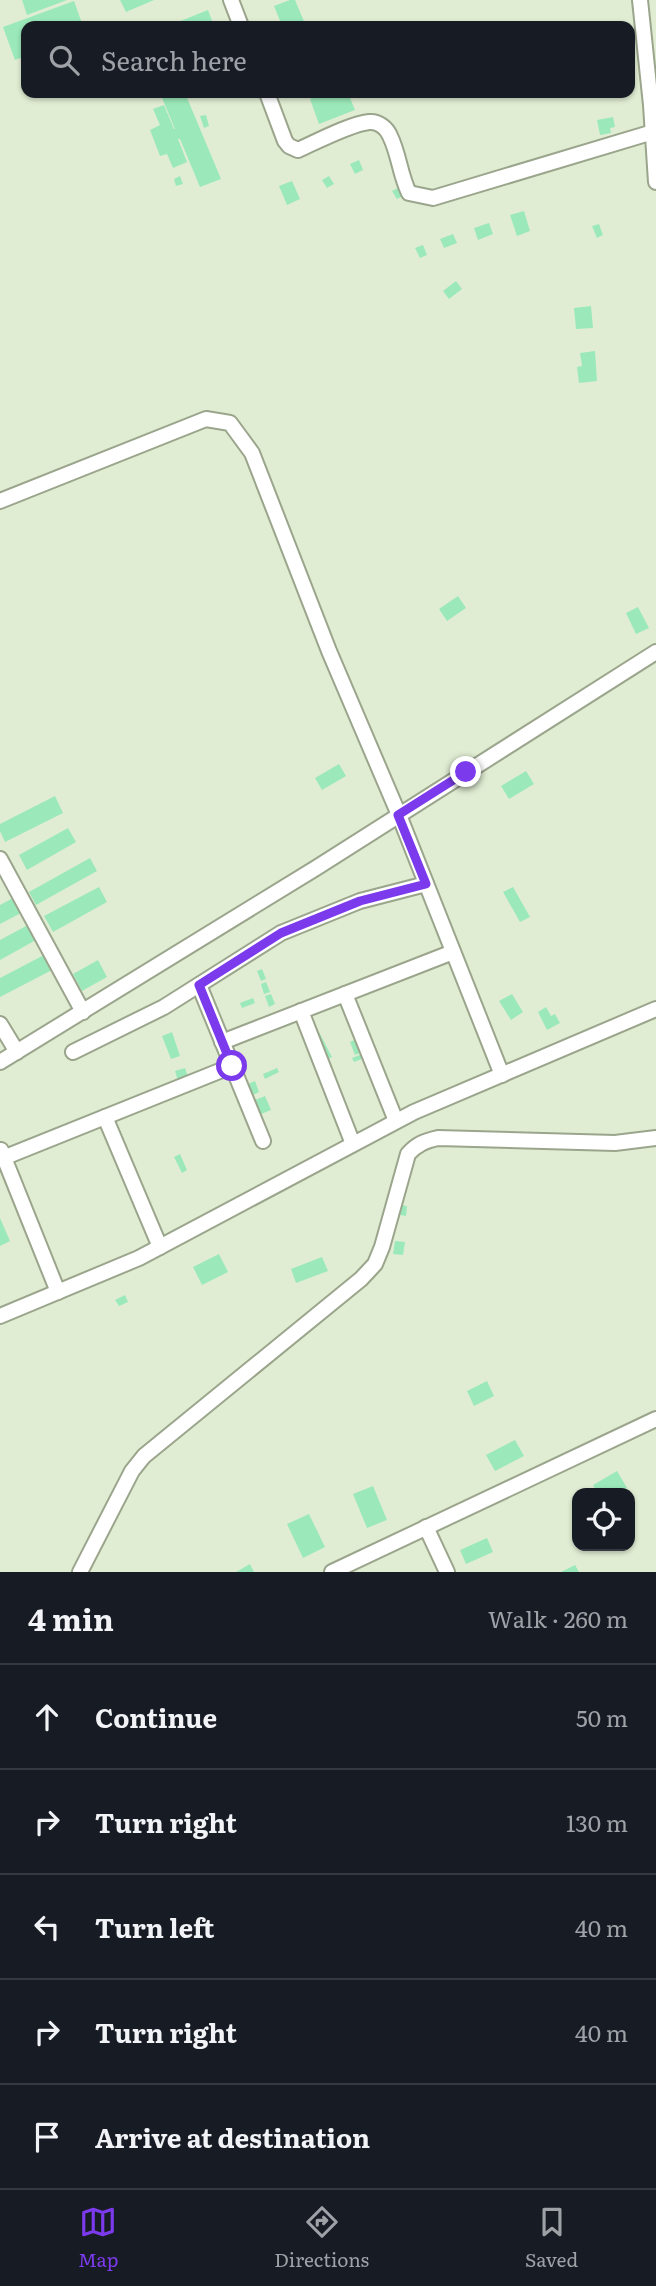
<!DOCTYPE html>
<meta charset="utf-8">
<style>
body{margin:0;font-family:Literata,serif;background:#242831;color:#f1f3f6}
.controls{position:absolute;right:21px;bottom:21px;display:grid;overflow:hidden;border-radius:14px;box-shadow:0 2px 5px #0004}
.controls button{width:63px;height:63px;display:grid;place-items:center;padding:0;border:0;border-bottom:2px solid #363941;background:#171b24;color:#f1f3f6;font:35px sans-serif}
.stop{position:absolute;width:21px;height:21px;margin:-16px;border:5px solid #7c3aed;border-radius:50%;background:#fff}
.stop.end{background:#7c3aed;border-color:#fff;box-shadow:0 2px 7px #0008}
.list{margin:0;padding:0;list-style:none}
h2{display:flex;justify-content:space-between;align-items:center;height:91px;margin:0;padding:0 28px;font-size:30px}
h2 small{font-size:23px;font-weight:400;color:#9ea1a6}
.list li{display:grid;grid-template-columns:46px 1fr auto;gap:21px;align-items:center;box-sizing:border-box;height:105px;padding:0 28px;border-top:2px solid #363941}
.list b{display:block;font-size:26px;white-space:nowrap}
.list em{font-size:23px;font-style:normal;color:#9ea1a6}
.icon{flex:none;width:38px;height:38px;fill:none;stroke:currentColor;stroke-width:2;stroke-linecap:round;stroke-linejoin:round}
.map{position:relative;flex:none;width:656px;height:1572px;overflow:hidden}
.search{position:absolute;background:#171b24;box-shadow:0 2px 5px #0004;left:21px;right:21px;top:21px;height:77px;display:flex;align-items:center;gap:18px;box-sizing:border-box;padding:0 24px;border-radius:14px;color:#9ea1a6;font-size:26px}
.sheet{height:616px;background:#171b24}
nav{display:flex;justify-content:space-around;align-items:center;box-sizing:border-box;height:98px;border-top:2px solid #363941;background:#171b24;font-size:19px;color:#9ea1a6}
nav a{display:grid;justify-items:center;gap:4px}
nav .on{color:#7c3aed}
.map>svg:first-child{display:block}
.building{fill:#9be9ba}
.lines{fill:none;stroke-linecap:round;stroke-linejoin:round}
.street-casing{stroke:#9aa58c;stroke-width:18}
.street{stroke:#fff;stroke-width:14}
.route{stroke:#7c3aed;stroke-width:9}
</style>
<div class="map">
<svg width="656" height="1572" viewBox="0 0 656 1572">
<rect width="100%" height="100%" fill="#e1edd3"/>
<g class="building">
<path d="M22,0h45l-40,15z"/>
<path d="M120,0h34l-28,12z"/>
<path d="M290,0h5l11,26h-24l-8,-20z"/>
<path d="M74,1l9,25h-57v30l-11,4 -12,-33z"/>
<path d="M208,10l6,16h-46z"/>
<path d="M160,93h25l36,86 -21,8 -20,-48h-2l9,23 -14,6 -6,-14 -7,2 -10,-26 10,-5 -7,-16 11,-4 10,24h1z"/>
<path d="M326,93h6l2,5 14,-5 7,17 -36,14 -9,-25z"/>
<path d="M206,115l3,11 -5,2 -4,-12z"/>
<path d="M613,117l2,10 -5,1 1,5 -11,2 -3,-15z"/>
<path d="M359,160l4,10 -8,4 -5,-10z"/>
<path d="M180,176l3,8 -7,2 -2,-7z"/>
<path d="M329,176l5,8 -7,4 -5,-8z"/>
<path d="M292,181l8,18 -13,6 -8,-19z"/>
<path d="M398,188l5,8 -6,3 -5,-8z"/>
<path d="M524,211l6,20 -13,5 -7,-21z"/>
<path d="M489,223l4,11 -15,6 -4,-12z"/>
<path d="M599,224l4,11 -6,3 -5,-12z"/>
<path d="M453,234l4,9 -13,5 -4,-9z"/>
<path d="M423,245l4,10 -7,3 -5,-10z"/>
<path d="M456,281l6,8 -13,10 -6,-8z"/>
<path d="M591,306l2,22 -17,1 -2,-21z"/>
<path d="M595,351l2,30 -18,2 -2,-16 5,-1 -2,-13z"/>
<path d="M458,596l8,12 -19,13 -8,-12z"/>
<path d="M638,607l11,21 -13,6 -10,-21z"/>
<path d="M339,764l7,12 -24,14 -7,-12z"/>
<path d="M526,771l8,13 -25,15 -8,-13z"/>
<path d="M55,796l8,17 -58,29 -5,-11v-7z"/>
<path d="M68,828l8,14 -49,28 -8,-15z"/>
<path d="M90,858l7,13 -61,34 -7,-13z"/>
<path d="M99,887l8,15 -54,30 -9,-16z"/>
<path d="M513,887l17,30 -10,5 -17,-30z"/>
<path d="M13,898l8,15 -21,11v-19z"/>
<path d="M28,925l8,15 -36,20v-20z"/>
<path d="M44,955l8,15 -52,27v-19z"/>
<path d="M98,960l9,17 -25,14 -9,-17z"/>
<path d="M262,969l4,10 -5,2 -4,-10z"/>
<path d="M266,982l4,10 -6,2 -3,-10z"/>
<path d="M271,994l4,10 -6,3 -4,-11z"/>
<path d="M512,994l11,18 -12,8 -12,-19z"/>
<path d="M253,998l2,5 -13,5 -2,-5z"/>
<path d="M546,1007l5,9 4,-2 5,9 -13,7 -9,-18z"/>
<path d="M172,1032l8,24 -9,3 -9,-23z"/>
<path d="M319,1032l13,25 -6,3 -12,-25z"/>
<path d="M359,1038l6,13 -10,4 -5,-13z"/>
<path d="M365,1053l2,4 -13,5 -2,-4z"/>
<path d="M185,1068l3,9 -10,4 -3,-10z"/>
<path d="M277,1068l2,4 -14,7 -2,-5z"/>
<path d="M255,1081l4,11 -6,3 -5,-11z"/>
<path d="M265,1096l6,14 -10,4 -6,-14z"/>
<path d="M180,1154l7,16 -5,3 -8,-16z"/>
<path d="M401,1205l6,1 -1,10 -6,-1z"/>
<path d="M0,1218l10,23 -10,5z"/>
<path d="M395,1241l10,1 -2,13 -10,-1z"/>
<path d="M219,1254l9,18 -26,13 -9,-18z"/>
<path d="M322,1257l6,14 -32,12 -5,-14z"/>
<path d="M125,1295l3,7 -9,4 -4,-6z"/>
<path d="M487,1381l7,15 -20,10 -7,-15z"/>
<path d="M515,1440l9,16 -29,15 -9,-16z"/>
<path d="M617,1471l10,17 -10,5h-20l-4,-8z"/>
<path d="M373,1486l14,34 -20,8 -14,-34z"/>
<path d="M309,1514l16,33 -22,11 -16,-34z"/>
<path d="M487,1538l6,14 -27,12 -6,-14z"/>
<path d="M250,1564l4,8h-18z"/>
<path d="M575,1565l4,7h-18z"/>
</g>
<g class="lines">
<defs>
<g id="street">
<path d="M231,0l10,26"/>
<path d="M640,0l11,105 5,77"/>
<path d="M267,93l18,48 4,5 9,4c18,-8 52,-26 71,-28 9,-1 18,6 21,14 9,18 10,39 19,57l24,5 220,-66"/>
<path d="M0,501l206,-82 24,4 22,30 77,198 70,164 103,260"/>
<path d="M0,859l83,153"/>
<path d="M199,985l64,156"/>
<path d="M345,994l51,127"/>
<path d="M301,1011l52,133"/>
<path d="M0,1024l17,28"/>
<path d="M222,1042l231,-90"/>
<path d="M73,1052l91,-45 117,-74 79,-32 66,-17"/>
<path d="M0,1062l316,-194 340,-216"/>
<path d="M105,1117l55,130"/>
<path d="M1,1150l57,142"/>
<path d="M3,1158l229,-92"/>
<path d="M0,1316l139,-58 275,-146 242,-103"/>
<path d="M426,1527l21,45"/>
<path d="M80,1572l52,-101 12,-15 217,-177 14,-15 7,-17 26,-93c9,-10 17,-13 30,-16l177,5 41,-5"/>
<path d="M332,1572l324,-153"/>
</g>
</defs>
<use href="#street" class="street-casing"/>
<use href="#street" class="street"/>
</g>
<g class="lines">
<path class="route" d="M232,1066l-33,-81 82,-52 79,-32 66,-17 -28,-69 68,-43"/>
</g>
</svg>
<div class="controls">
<button><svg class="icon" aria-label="locate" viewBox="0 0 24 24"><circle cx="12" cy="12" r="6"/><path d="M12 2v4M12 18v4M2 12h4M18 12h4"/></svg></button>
</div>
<div class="stop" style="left:232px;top:1066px"></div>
<div class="stop end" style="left:466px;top:772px"></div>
<div class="search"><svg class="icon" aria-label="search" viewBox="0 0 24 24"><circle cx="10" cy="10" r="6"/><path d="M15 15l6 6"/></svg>Search here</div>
</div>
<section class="sheet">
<h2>4 min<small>Walk · 260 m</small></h2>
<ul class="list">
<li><svg class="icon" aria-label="ahead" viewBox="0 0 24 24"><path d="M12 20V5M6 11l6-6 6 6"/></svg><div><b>Continue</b></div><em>50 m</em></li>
<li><svg class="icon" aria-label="right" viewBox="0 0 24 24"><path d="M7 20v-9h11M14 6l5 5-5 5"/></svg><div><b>Turn right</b></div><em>130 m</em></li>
<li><svg class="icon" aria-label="left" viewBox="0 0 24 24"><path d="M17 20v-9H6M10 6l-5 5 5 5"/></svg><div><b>Turn left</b></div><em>40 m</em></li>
<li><svg class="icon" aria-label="right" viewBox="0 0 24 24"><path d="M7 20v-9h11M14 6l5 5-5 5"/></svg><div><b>Turn right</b></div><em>40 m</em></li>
<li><svg class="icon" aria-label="arrive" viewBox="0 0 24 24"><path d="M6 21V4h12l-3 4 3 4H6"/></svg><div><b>Arrive at destination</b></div></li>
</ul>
</section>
<nav>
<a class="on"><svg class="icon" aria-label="map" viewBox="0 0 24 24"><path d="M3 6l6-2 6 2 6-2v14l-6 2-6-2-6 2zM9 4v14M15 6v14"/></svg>Map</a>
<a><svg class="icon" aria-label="directions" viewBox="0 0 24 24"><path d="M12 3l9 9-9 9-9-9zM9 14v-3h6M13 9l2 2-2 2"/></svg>Directions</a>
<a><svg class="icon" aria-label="saved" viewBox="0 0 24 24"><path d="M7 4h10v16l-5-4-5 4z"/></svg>Saved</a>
</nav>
